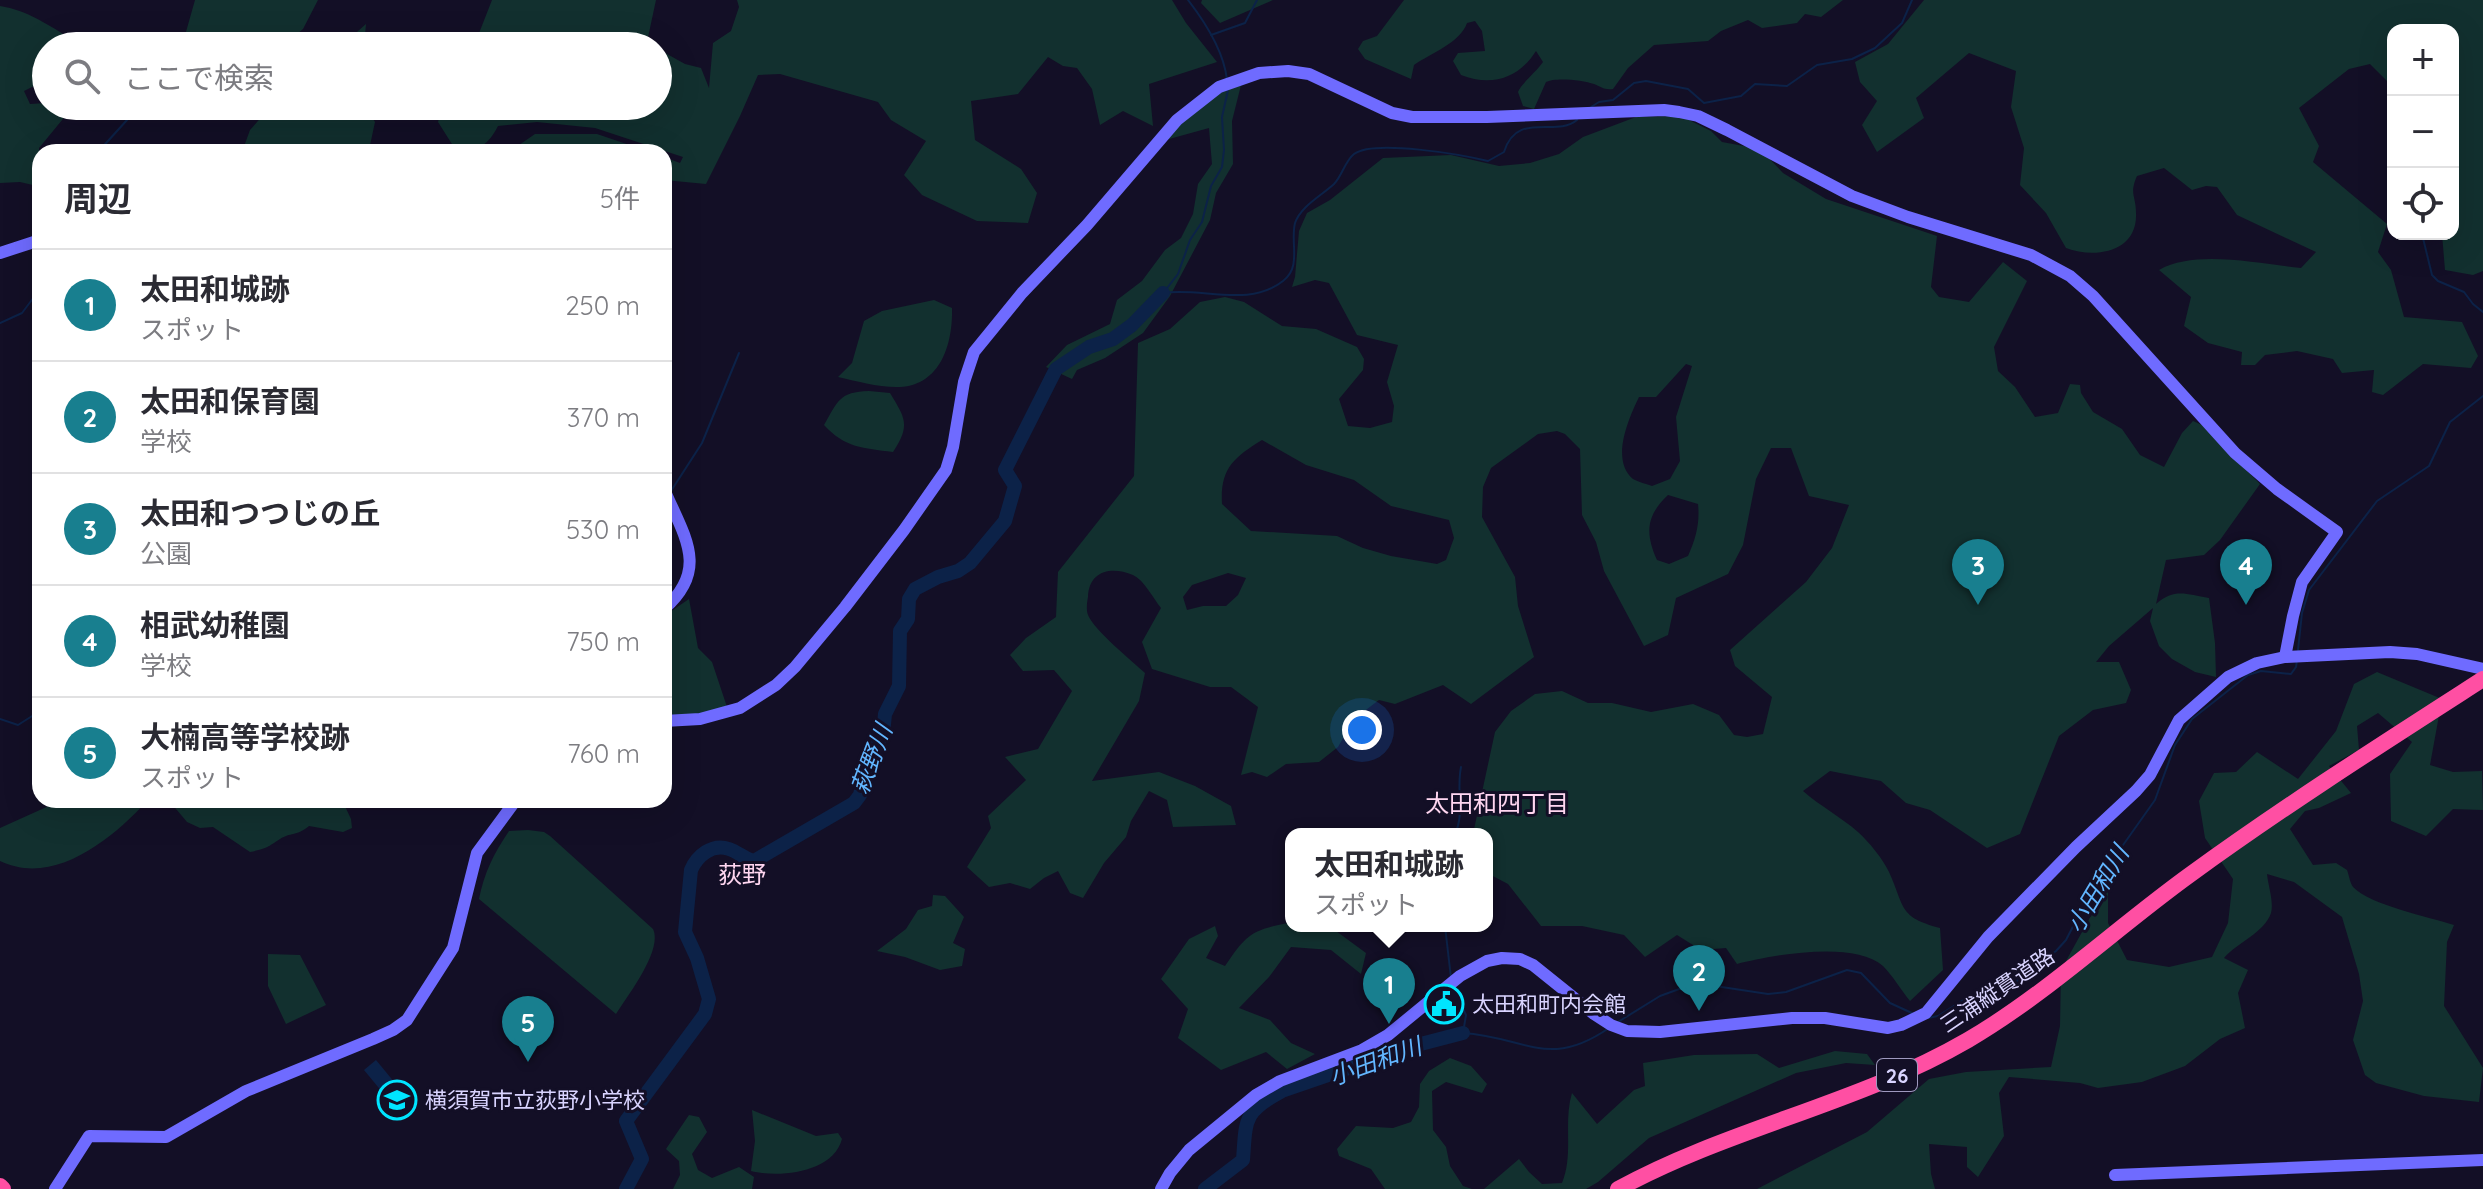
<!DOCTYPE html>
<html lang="ja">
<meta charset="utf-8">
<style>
body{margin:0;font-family:Quicksand,"Noto Sans JP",sans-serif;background:#f7f7f7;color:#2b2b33}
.controls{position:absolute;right:24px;top:24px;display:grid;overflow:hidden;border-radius:16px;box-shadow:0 8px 32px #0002}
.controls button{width:72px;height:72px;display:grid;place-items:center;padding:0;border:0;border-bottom:2px solid #e1e1e2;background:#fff;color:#2b2b33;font:40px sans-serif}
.you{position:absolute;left:1362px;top:730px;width:28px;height:28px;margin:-20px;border:6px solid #fff;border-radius:50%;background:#1a73e8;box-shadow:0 0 0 12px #1a73e833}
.badge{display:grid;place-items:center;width:52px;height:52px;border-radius:50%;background:#187f8f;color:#fff;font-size:26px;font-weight:700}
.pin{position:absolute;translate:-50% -66px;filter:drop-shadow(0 2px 4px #0008)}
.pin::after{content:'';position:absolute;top:42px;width:28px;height:24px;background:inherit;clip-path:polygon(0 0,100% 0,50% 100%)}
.popup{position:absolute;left:1285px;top:828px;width:208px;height:104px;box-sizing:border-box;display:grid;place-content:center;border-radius:16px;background:#fff;filter:drop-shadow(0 2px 6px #0005);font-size:26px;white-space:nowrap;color:#7c7c81}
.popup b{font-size:30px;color:#2b2b33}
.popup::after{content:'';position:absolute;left:50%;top:100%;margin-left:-16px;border:16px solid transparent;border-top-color:#fff}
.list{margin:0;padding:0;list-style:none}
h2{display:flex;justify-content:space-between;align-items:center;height:104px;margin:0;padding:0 32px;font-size:34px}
h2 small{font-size:26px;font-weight:400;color:#7c7c81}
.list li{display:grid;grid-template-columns:52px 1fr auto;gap:24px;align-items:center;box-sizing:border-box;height:112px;padding:0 32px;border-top:2px solid #e1e1e2}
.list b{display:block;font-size:30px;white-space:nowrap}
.list p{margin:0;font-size:26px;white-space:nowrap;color:#7c7c81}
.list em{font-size:26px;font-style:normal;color:#7c7c81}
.icon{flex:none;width:44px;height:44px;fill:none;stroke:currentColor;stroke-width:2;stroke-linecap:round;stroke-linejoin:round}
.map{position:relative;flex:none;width:2483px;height:1189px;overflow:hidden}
.search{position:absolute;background:#fff;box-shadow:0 8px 32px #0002;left:32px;top:32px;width:640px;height:88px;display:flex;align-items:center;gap:20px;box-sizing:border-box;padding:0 28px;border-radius:44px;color:#7c7c81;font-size:30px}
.panel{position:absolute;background:#fff;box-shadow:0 8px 32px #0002;left:32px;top:144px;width:640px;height:664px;border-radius:24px}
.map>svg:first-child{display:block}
.green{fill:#12302f;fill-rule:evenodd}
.water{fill:#0c2248}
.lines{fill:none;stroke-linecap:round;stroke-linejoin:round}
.stream{stroke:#0c2248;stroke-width:2}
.river{stroke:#0c2248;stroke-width:14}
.secondary{stroke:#6f6bff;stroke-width:12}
.highway{stroke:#ff4fa3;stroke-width:16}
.labels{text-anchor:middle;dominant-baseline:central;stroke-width:6;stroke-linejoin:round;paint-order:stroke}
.shield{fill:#130f26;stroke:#9e99be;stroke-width:2}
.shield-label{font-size:20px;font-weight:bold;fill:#d9d4ff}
.street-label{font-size:22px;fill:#d9d4ff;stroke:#130f26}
.poi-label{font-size:22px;fill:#d9d4ff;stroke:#130f26;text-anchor:start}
.water-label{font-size:24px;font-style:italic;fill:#62b6ff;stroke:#130f26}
.neighbourhood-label{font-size:24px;fill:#ffd6f0;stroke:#130f26}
</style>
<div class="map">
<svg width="2483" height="1189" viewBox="0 0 2483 1189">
<rect width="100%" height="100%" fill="#130f26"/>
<g class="green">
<path d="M195,0h123l-15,29 -12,10h-20l-23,7h-66z"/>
<path d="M492,0h164l-9,42 6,4h-179z"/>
<path d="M737,0h435l14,23 31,39 -68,22 4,42 -30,-15 -23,14 -8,-36 -15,-21 -14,-2 -15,-9 -30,37 -47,7 4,39 46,29 16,24 -9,30 -51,-2 -55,-26 -18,-20 22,-34 -35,-21 -13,-18 -98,-28 -22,1 -18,41 -34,68 -42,-4v-23l16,6 3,-6 -88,-29 -58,-6 -39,4c-9,18 -20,26 -41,26l-19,-30 5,-16h215v-57l27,15 16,4 8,20 4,-45 18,-12 8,-24z"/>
<path d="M1202,0h71l-53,23 -19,-20z"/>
<path d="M1404,0h439l-22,17 -16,-3 -8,9 -35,5 -14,-8 -27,11 -13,10 -54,4 -26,23 -15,21c-10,1 -11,-2 -19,-5 -11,-4 -39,-7 -48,-2l-12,27 -11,-3 -5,-14c3,-8 18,-20 25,-30l-7,-11c-17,27 -44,36 -75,24l-8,-14 5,-8 27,-2 -3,-20 -7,-10 -8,2c-7,20 -36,30 -53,42l-3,14 -46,-20 -7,-10 5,-8 14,-5z"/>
<path d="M1924,0h559v271l-10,4 -28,-5 -3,-36h11v-204h-60v57l-23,-23 -21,5 -50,39 20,38 -6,16 74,62 -9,28 13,18 13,47 58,5 16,34 -7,12 -48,-4 -40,31 -11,-3 2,-22 -32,3 -9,-14 -36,-8 -32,4 -10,10h-14l1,-13 -34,-9 -24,-17 7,-29 -32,-27c37,-21 100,-6 142,-2l15,-16 -79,-37 -20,-28 -11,-1 -14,4 -28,-22 -27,8c-8,18 -1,20 -1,37 2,40 -42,46 -70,35l-20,-35 -26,-28 4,-37 -13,-41 5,-36 -47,-18 -53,45 8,20 -47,34 -15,-27 15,-24 -17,-19 -5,-20 33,-18z"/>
<path d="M0,6c27,4 50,20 73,34l2,6h-29v34l-22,11 6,13 16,-1v3h16l5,8 -28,34 1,33 -3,5 -17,-4 -20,1z"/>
<path d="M366,24l-2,22h-23z"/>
<path d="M1242,81l-10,40 1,43 -17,29 -6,27 -40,76 -27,37 -38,25 -28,12 -5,9 -26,-12 21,-22 43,-21 7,-24 25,-19 23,-31 16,-12 12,-24 5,-30 14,-20 -3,-36 -47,13 55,-51z"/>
<path d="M271,106h93l11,16 -6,28 -2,2h-125l8,-22z"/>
<path d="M1681,116l30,15 11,11 38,7 23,24 43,26 111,37 -6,51 8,10 30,5 34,-40 24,19 -33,66 4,24 17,16 20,30 23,-4 12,-29 10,1 1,8 12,19 29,17 18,26 24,12 18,-34 11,-12 9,4 58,59 -40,56 -16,15 -38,5 -10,44c18,-16 30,-10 53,-6l6,45 1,34 -21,-5 -23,-13 -13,-13 -9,-25 3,-13 -44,38 -13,16h23l12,28 -5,13 -33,7 -34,26 -39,98 -33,14 -57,-38 -24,-7 -25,-22 -51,-10 -27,20c17,15 38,26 55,41 11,10 25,27 31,40 16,35 9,45 51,56l3,42 -33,31c-9,-11 -17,-25 -27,-35 -29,-26 -111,-11 -146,-2l-11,-16 -25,2 -24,-15 -32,22 -21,-22 -42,-9h-41l-33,-42 -21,-11v-39h-14l22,-102 16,-21 24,-17 27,-3 26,12h24l39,9 42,-8 26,11 15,20 13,2 16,-3 9,-37 -37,-31 -5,-16 76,-68 26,-34 17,-43 -40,-9 -18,-48h-20l-15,31 -13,66 -15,29 -52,24 -8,37 -24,11 -40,-75 -8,-29 -14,-27 -2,-66 -15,-15 -8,-3 -19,3 -47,34 -8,19 -1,30 33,60 3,29 16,51 -63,47 -28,-19 -48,19 -16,-4 -25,19 -16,28 -19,15 -33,2 -19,13 -15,-5 -11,3 17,-68 -27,-20h-21l-58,-18 -10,-27 19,-34c-8,-10 -17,-28 -28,-33 -21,-9 -44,-5 -45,22 -1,5 -2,13 0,18 6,15 44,46 57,58l-6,28 -47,80 67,-9 36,14 36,20 5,19 -63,2 -6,-27 -18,-9 -18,30 -5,16 -22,26 -21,35 -13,-5 -12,-22 -14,7 -14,11 -20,-6 -21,4 -22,-20 24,-39 -3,-12 38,-36 -21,-23 33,-8 34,-58 -18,-21 -31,1 -13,-16 16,-17 30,-21 2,-45 76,-96 4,-133 32,-14 30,-27 25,-5 19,5 38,24 34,3 41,18 7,12 -1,11 -24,29 9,27 22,2 22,-6 2,-16 -7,-24 11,-37 -41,-10 -28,-52 -14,-3 -23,7 3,-10 4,-46 8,-18 23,-13 53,-42 68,-3 48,11 31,-3 29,-9 24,-17 53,-20zM1686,364l6,2 -16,51 4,44 -10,18 -18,7c-5,-2 -14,-4 -19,-7 -23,-19 -4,-61 6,-82h17zM1262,440l44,25 48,15 37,26 58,14 5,18 -8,22 -9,4 -46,-8 -28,-8 -26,-12 -86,-5 -29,-27c-2,-35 11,-46 40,-64zM1668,495l30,9c2,19 -2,34 -10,52l-19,8 -12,-4c-12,-27 -11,-44 11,-65zM1228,573l18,5 -8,17 -12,11h-23l-16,4 -4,-13 9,-12z"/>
<path d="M535,134h62l53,18h-141z"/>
<path d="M934,300l18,8c1,35 -11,77 -52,79 -19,1 -44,-6 -62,-10l14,-14 12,-42 18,-10z"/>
<path d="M869,391l21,2c15,25 21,32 3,59 -30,-4 -48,-4 -69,-27 14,-24 15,-33 45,-34z"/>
<path d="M689,599l9,49 14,14 15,45 -28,7 -35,3v-101z"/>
<path d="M2377,672l65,27 -12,66 23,7 29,-1 1,39 -30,-1 -27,27 -35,-15 -1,-47 22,-32 -34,-29 -21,13 2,24 -30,16 22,27 -32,15 -14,3 -15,18 23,36 23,-2 11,7c2,5 3,13 6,17 17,18 76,30 101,38l-7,17 -3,64 39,62 -4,34 -55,-6 -48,-13 -11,-8 -12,-35 10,-39 -4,-27 -17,-57 -48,-35 -27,-8c1,11 7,28 4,39 -7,20 -33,29 -47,45l24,12 -10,23 7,35 -25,11 -35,27 -43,16 -44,6 -18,-5 -71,-6 -10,16 5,43 -26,41 -11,-10v-20l-38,-3 2,30 4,15h-178l110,-57 62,-53 37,-7 85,-5 9,-41 1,-56 47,-85v38l19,37 42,7 43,-10 16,-34 5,-44 -28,-41 -6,-37 15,-28 22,-1 21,-20 41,27 38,-48 18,-47z"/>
<path d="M62,800h280l9,19 1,9 -9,4 -34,-6c-14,11 -18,6 -29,13 -14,9 -12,9 -30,13l-37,-25 -13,1 -13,-6 -16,-19 -24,-2c-35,38 -93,86 -147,60v-33z"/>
<path d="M528,830l16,2 6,4 103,93c10,21 -25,66 -37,85l-137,-115c5,-26 15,-46 30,-68z"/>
<path d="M933,895l12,1 19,21 -11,26 12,6 -3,17 -22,4 -35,-13 -28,-6 29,-22 12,-19 14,-4z"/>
<path d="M1288,923l3,3 45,5 30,22 -5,21 -30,-24 -40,-3 -22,30 -30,31 31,12 21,23 24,11 -28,15 -21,-17 -45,18 -43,-32 10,-29 -27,-30 28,-40 26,-13 3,10 -12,22 19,8c21,-31 26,-36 63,-43z"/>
<path d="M268,954l32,1 26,50 -40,19 -18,-38z"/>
<path d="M1835,1051l32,3 8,11 -29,-2 -50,10 -147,65 -51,44 -12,7h-102l35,-30 10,13 13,12 20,-1c12,-29 1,-60 10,-90l25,31 37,-34 11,-4 -2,-23 51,-8 63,-1 22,14z"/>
<path d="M1450,1058l21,8 16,18 -5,9 -36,-11 -14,9 1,39 13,17 4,19 13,20 9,3h-87l-14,-20 -32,-13 -2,-7 19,-23 37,2 18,-6 8,-15 1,-23 9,-13z"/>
<path d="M752,1110l64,26 22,-3 4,6c-9,34 -63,39 -91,32l4,-30z"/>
<path d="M689,1115l10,2 8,15 -15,22 6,16 14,8 27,-11 15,10 -2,12h-79l7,-14 -1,-14 -13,-12z"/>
</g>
<path class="water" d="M376,1060l19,23 -12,10 -19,-23z"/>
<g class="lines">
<g class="stream">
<path d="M1188,0c17,22 36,52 39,80"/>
<path d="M1211,35l34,-12 12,-23"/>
<path d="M1591,107l8,-5 14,-2 21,-17 12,-2 42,8 16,14 37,-7 14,-12 32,2 30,-21 35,-6 23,-11 27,-25 10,-23"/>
<path d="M98,152l29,-32"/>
<path d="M2422,234l10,41 6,6 26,11 9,12 10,8"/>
<path d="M1164,292l14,-18 12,-34 12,-18 9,-36 11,-19 2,-17 -2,-33 6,-27"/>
<path d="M1163,293c39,-6 86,15 120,-12 19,-14 7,-38 12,-58 6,-17 26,-27 39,-39 8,-8 11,-23 20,-30 20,-15 109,1 134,7l16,-9c13,-42 52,-14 73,-32"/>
<path d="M0,323l22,-10 18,-24"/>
<path d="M671,491l31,-48 37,-90"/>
<path d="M2298,650l4,-37 7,-23 68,-89 52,-35 21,-44 33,-26"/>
<path d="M0,719l18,6 22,-14"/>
<path d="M1455,834c10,-21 1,-44 6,-67"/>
<path d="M1445,926l6,52"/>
<path d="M1453,988l13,27 -3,18c63,4 85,37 146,-5"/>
<path d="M1928,1018l10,-2 30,-19 40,-9 48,-37 10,-11 28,-54 61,-86 20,-55 17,-26 56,-44 13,-4 30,3 5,-7 1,-7"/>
<path d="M1618,1022l42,-26 22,-8 33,-2 53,8 18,-2 61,-22 14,3 29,30 24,11"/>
</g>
<g class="river">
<path d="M626,1189l16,-30 -16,-38 79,-107 4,-15 -12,-41 -12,-26 6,-62c6,-14 21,-27 38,-21 9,3 16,10 25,12l100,-58 6,-8 7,-33 16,-28 2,-20 14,-28 1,-55 8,-12 1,-20 6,-10 23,-12 20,-6 12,-8 35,-42 10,-35 -10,-16 51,-101 33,-22 24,-8 19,-14 31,-32"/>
<path d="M1205,1189l38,-29c3,-41 0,-48 39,-69l131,-45 50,-13"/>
</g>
<g class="secondary">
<path d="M0,253l40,-13"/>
<path d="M664,489c20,47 46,80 0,120"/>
<path d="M664,721l36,-2 40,-11 36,-23 19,-18 50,-60 59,-77 42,-60 7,-23 11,-65 10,-30 48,-59 65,-68 90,-105 42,-33 40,-14 29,-2 21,3 83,39 20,4h75l177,-7 15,2 19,4 29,14 125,66 56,21 123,38 39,21 23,20 142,157 42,36 60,43 -35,50 -9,34 -8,41"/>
<path d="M2115,1175l368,-15"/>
<path d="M55,1189l34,-53 77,1 80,-46 127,-52 20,-9 14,-10 46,-72 24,-95 39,-53"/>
<path d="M1161,1189l9,-16 19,-23 67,-55 24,-14 82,-31 26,-15 72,-59 27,-15 15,-3 18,1 13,6 61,49 17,11 16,6 33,1 132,-14h33l63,10 13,-3 25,-12 62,-76 88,-90 60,-56 14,-16 29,-55 49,-43 29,-14 28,-6 105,-5 27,2 66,15"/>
</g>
<g class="highway">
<path d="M0,1186l3,3"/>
<path d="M1618,1189c111,-61 240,-85 350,-149 80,-47 148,-112 223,-166 95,-69 194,-132 292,-195"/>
</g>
</g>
<defs>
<symbol id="civic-ring" viewBox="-11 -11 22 22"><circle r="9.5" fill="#130f26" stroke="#00e5ff" stroke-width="1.5"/><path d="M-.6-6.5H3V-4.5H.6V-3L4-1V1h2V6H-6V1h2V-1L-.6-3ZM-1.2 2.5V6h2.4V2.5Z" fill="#00e5ff"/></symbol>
<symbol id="school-ring" viewBox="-11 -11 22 22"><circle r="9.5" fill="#130f26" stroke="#00e5ff" stroke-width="1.5"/><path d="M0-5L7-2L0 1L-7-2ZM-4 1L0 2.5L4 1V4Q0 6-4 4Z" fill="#00e5ff"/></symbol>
</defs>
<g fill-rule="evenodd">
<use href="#civic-ring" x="1422" y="982" width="44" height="44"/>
<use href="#school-ring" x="375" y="1078" width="44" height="44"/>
</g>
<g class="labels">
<rect class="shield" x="1877" y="1059" width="40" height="32" rx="6"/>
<g class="shield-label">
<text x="1897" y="1075">26</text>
</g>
<g class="street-label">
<text transform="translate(1997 990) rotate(-34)">三浦縦貫道路</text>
</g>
<g class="poi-label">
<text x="1472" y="1004">太田和町内会館</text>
<text x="425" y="1100">横須賀市立荻野小学校</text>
</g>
<g class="water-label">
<text transform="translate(871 759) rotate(-69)">萩野川</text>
<text transform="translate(2097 889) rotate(-59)">小田和川</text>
<text transform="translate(1375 1061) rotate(-20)">小田和川</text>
</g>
<g class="neighbourhood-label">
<text x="1497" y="803">太田和四丁目</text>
<text x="742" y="874">荻野</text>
</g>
</g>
</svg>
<div class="controls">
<button>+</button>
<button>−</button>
<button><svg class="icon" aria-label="locate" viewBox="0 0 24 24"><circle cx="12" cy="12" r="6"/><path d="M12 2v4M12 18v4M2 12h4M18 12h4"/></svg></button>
</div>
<div class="you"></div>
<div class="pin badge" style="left:1389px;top:1024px">1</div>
<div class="popup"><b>太田和城跡</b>スポット</div>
<div class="pin badge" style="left:1699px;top:1011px">2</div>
<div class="pin badge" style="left:1978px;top:605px">3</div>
<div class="pin badge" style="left:2246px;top:605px">4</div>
<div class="pin badge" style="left:528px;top:1062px">5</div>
<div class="search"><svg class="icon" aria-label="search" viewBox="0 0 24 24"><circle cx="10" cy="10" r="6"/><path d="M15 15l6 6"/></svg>ここで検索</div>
<section class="panel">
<h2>周辺<small>5件</small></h2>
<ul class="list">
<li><span class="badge">1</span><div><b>太田和城跡</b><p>スポット</p></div><em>250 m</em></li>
<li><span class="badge">2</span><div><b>太田和保育園</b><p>学校</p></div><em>370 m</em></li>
<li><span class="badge">3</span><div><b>太田和つつじの丘</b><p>公園</p></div><em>530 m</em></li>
<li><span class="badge">4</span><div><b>相武幼稚園</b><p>学校</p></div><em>750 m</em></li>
<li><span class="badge">5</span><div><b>大楠高等学校跡</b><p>スポット</p></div><em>760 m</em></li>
</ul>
</section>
</div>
